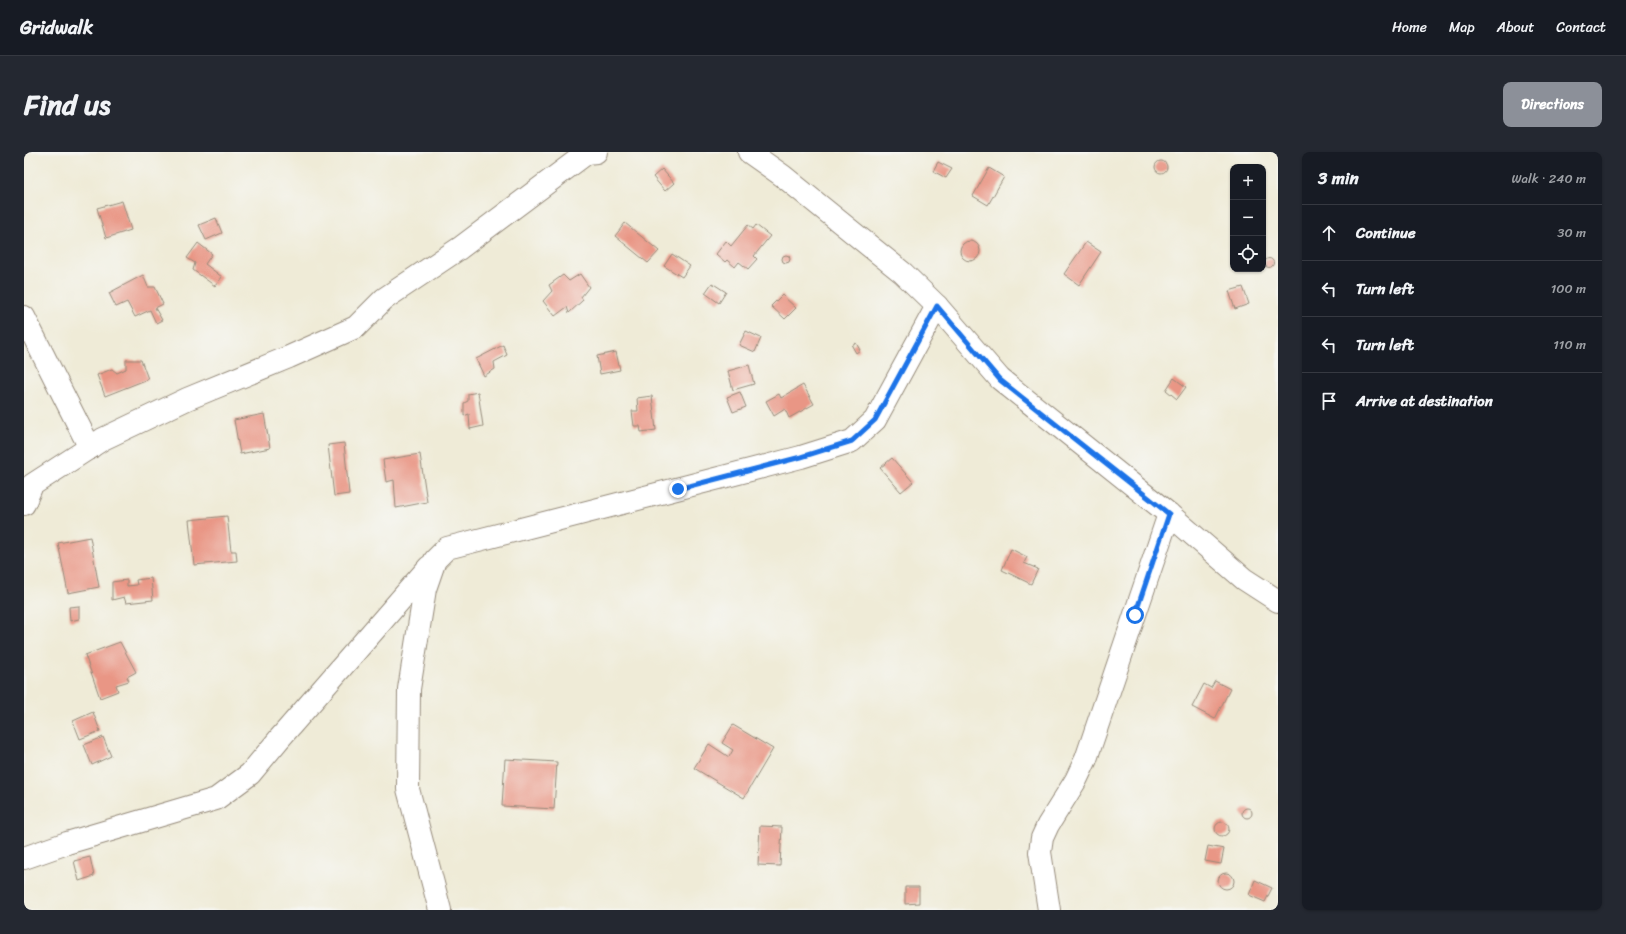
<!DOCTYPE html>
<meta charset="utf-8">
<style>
body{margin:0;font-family:Sriracha,sans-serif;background:#242831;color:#f1f3f6}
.controls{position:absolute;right:12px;top:12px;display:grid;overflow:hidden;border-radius:8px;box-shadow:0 1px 3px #0004}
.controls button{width:36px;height:36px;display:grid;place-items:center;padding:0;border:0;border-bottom:1px solid #363941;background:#171b24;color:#f1f3f6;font:20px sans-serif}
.stop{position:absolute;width:12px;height:12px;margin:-9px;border:3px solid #1a73e8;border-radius:50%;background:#fff}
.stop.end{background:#1a73e8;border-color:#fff;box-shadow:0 1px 4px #0008}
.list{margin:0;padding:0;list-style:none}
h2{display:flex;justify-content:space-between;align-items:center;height:52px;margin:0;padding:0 16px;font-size:17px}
h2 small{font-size:13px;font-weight:400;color:#9ea1a6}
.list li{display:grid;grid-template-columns:26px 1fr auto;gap:12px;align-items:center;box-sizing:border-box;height:56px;padding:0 16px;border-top:1px solid #363941}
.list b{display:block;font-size:15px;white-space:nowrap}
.list em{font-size:13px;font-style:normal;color:#9ea1a6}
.icon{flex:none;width:22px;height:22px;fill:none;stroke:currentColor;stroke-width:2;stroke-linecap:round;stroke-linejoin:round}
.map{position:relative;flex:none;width:1254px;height:758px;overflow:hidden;border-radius:8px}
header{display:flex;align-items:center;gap:24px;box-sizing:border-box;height:56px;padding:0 20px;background:#171b24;border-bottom:1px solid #363941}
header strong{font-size:19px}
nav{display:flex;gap:22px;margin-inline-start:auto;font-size:14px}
.intro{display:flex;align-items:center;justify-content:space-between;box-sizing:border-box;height:96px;padding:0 24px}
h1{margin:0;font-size:28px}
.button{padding:10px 18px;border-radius:8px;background:#8c9099;color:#fff;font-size:14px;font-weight:700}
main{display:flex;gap:24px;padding:0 24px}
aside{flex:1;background:#171b24;border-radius:8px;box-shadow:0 1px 3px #0004}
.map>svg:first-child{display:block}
.building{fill:#e99685}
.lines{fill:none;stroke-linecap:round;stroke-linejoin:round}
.minor-casing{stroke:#958a7a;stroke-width:24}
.minor{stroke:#fff;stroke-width:22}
.route{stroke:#1a73e8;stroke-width:5}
</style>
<header>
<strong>Gridwalk</strong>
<nav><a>Home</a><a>Map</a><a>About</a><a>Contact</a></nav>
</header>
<div class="intro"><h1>Find us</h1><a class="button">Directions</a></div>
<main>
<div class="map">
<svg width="1254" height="758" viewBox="0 0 1254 758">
<rect width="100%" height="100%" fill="#f6f6f2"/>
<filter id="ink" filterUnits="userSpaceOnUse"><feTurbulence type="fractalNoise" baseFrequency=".025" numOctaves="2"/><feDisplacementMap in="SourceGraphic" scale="8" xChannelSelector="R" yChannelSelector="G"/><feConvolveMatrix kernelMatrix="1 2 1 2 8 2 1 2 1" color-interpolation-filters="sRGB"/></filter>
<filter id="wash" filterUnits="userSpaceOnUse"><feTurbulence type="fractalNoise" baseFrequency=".012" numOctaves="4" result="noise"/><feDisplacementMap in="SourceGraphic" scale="16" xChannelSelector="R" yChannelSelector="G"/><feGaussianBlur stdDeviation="0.9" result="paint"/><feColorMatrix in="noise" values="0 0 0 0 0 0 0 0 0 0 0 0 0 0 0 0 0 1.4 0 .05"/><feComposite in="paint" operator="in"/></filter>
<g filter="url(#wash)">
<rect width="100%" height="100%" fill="#efebd7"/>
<g id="blocks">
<g class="building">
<circle cx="1137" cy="15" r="6"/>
<path d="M914,10l14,7 -6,9 -13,-7z"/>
<path d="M965,16l15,9 -16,28 -15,-9z"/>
<path d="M638,17l12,14 -9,8 -12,-14z"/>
<path d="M98,49l9,29 -25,8 -9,-30z"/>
<path d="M192,66l6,15 -16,7 -7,-15z"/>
<path d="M601,71l34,28 -11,12 -33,-27z"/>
<path d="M724,73l5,4 3,-4 14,11 -16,20 3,3 -9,10 -9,-7 -4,5 -8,-7 -2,2 -9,-8 10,-13 5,5z"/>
<circle cx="946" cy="99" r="10"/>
<path d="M1062,90l15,10 -22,33 -15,-11z"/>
<path d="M174,91l14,11 -7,10 17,13 -7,9 -22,-16 2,-7 -8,-5z"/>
<path d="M648,102l18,12 -8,11 -18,-11z"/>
<circle cx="762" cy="107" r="4"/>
<circle cx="1245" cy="111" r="4.5"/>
<path d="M556,122l9,13 -8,10 2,3 -14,13 -2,-6 -12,9 -12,-15 9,-10 -3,-6 14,-10 6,6z"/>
<path d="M119,123l5,12h7l8,17 -8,4 7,12 -6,3 -6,-13 -15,7 -8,-15 -11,5 -7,-14z"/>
<path d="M688,131l14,9 -7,11 -14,-10z"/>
<path d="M1219,135l6,17 -14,5 -6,-18z"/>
<path d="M758,143l14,13 -11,11 -14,-13z"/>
<path d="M722,179l15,7 -6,14 -16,-7z"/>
<path d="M832,191l4,7 -4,3 -4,-7z"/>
<path d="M479,193l4,10 -13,7 1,7 -11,7 -8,-17z"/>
<path d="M592,200l4,18 -20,4 -3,-18z"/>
<path d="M102,208h15l7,19 -43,17 -8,-21 15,-6 5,4 9,-4z"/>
<path d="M725,213l5,19 -21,6 -5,-19z"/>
<path d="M1150,226l12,9 -9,12 -11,-9z"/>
<path d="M779,233l11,19 -25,14 -4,-9 -11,7 -8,-15 13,-7 2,4z"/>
<path d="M454,240l5,34 -13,3 -1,-15 -5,2v-13l4,-2v-7z"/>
<path d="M716,240l6,15 -13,5 -6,-15z"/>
<path d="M628,244l4,34 -15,2 -1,-6h-6l-2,-15h6l-1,-13z"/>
<path d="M240,262l6,34 -30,6 -6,-34z"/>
<path d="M320,291l5,51 -15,2 -6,-51z"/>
<path d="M396,302l7,48 -31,6 -2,-28 -8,2 -3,-22z"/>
<path d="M868,306l21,24 -12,10 -21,-24z"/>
<path d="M203,364l4,35h5l1,10 -43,4 -5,-45z"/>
<path d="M66,385l9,50 -31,6 -10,-50z"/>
<path d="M987,397l16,8 -3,6 14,6 -7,15 -29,-14z"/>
<path d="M127,426l2,22 -27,3 -2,-6 -12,3v-18l15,-2v6l10,-1 -1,-5z"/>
<path d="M55,454v13l-9,2 -1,-14z"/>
<path d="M96,490l16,30 -9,5 2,4 -13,4 2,6 -18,7 -15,-43z"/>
<path d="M1191,529l15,8 -15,30 -23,-12 12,-23 7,4z"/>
<path d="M69,560l7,19 -20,8 -7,-18z"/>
<path d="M709,573l40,24 -29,49 -50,-30 15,-24 20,13 4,-7 -11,-7z"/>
<path d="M79,585l8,19 -19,9 -8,-20z"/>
<path d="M481,607l52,3 -3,47 -52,-3z"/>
<circle cx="1223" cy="661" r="5"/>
<circle cx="1198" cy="677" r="7"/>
<path d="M736,674l22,1 -2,39 -22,-1z"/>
<path d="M1184,694l16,3 -3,15 -16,-3z"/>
<path d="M66,705l4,19 -15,5 -5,-20z"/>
<circle cx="1202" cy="729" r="8"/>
<path d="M1231,728l17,8 -7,14 -16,-7z"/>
<path d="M881,735h14v16l-14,1z"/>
</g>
</g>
</g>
<g filter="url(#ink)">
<use href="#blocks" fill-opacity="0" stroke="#958a7a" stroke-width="1"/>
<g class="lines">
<defs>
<g id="minor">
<path d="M725,0l34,24 120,97 34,33 63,73 169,135 75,65 34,22"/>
<path d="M0,165l66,131"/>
<path d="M0,352l8,-19 71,-46 84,-40 102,-42 67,-30 28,-28 76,-51 127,-95 9,-1"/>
<path d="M0,706l43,-15 149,-44 34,-25 30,-36 149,-171"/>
<path d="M416,758l-32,-121 1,-100 16,-100 10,-29 12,-12 354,-91 51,-16 23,-21 62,-114"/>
<path d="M1025,758l-9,-58 2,-14 6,-13 28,-45 10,-21 83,-245"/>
</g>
</defs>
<use href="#minor" class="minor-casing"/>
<use href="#minor" class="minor"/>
</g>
</g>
<g class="lines" filter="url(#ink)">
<path class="route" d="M654,337l123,-32 51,-16 23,-21 62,-114 63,74 169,134 -34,101"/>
</g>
</svg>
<div class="controls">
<button>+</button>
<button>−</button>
<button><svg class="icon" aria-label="locate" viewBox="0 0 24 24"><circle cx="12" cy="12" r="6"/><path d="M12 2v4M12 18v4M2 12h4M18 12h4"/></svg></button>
</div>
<div class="stop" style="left:1111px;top:463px"></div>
<div class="stop end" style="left:654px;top:337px"></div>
</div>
<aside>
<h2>3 min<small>Walk · 240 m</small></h2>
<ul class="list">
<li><svg class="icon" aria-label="ahead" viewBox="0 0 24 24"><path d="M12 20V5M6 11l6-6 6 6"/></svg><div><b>Continue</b></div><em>30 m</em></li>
<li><svg class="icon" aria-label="left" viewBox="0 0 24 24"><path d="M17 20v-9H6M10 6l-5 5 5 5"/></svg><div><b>Turn left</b></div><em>100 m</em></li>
<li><svg class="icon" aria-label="left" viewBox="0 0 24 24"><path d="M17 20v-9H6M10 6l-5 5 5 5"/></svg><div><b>Turn left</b></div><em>110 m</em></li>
<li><svg class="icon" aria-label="arrive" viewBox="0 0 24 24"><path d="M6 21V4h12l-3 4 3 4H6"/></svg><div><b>Arrive at destination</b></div></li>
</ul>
</aside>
</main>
